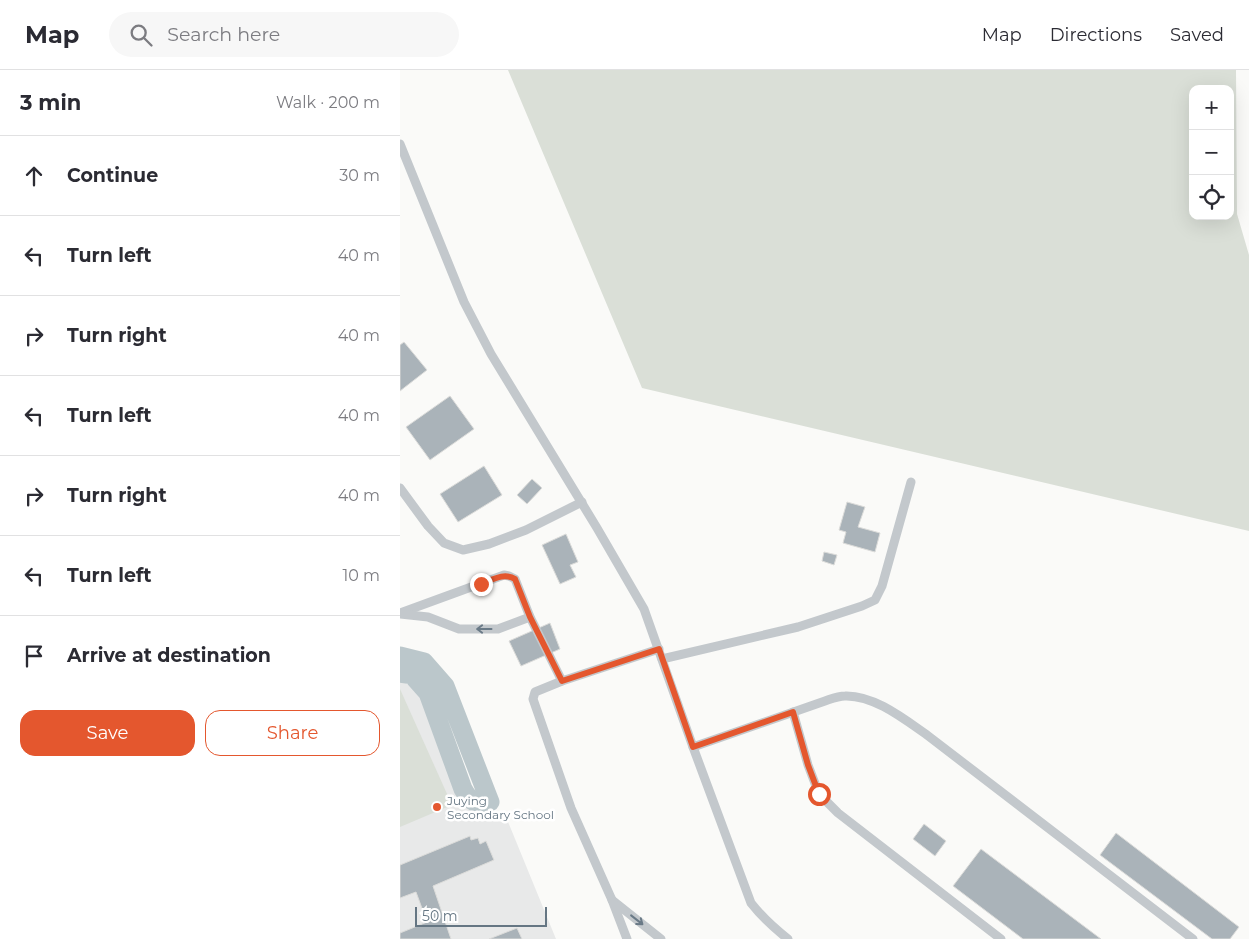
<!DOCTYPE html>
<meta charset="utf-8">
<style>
body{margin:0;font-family:Montserrat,sans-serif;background:#f7f7f7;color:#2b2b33}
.controls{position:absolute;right:15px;top:15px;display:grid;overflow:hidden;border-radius:10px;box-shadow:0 5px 20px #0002}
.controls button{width:45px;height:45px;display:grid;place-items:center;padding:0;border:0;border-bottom:1px solid #e1e1e2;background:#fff;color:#2b2b33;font:25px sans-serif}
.scale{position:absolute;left:15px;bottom:12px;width:132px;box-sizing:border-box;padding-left:5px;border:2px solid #657683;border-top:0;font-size:14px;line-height:18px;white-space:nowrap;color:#657683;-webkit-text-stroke:4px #fff;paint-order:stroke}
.stop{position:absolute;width:15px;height:15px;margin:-11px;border:4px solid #e4572e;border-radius:50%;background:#fff}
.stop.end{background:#e4572e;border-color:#fff;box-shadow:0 1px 5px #0008}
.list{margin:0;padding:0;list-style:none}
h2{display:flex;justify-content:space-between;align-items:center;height:65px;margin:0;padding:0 20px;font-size:21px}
h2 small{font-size:16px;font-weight:400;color:#7c7c81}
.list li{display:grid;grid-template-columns:32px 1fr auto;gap:15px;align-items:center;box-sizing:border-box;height:80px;padding:0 20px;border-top:1px solid #e1e1e2}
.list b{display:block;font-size:19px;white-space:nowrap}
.list em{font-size:16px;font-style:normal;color:#7c7c81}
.actions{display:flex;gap:10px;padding:15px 20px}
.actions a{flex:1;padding:11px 0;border:1px solid #e4572e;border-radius:15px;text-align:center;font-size:18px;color:#e4572e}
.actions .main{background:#e4572e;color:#fff}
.icon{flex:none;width:28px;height:28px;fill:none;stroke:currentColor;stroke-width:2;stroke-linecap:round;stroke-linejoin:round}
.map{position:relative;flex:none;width:849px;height:869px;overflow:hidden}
header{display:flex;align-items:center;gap:30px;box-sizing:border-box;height:70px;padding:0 25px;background:#fff;border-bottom:1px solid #e1e1e2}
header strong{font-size:24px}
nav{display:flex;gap:28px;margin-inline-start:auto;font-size:18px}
.search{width:350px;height:45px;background:#f7f7f7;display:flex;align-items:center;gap:12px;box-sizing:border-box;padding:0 18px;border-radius:28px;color:#7c7c81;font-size:19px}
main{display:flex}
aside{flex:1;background:#fff}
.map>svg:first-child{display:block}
.built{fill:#e8e9e9}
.green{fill:#dadfd7;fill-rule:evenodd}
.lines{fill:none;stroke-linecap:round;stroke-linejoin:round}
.canal{stroke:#bbc7cb;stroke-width:19}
.building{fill:#aab3b9;stroke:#dcdcda}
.lane{stroke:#c3c8cc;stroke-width:9}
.oneway{stroke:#6a7a87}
.route{stroke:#e4572e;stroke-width:6}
.poi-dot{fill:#e4572e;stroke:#fff;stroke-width:2}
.labels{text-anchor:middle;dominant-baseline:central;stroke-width:5;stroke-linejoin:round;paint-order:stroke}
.poi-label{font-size:12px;fill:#657683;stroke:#fff;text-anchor:start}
</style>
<header>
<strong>Map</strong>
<div class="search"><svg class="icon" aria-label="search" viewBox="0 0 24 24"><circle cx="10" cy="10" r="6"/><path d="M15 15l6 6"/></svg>Search here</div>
<nav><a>Map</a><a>Directions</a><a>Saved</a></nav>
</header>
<main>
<aside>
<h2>3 min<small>Walk · 200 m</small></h2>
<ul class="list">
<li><svg class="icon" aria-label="ahead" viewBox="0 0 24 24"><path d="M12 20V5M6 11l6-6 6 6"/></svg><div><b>Continue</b></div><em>30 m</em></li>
<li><svg class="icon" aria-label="left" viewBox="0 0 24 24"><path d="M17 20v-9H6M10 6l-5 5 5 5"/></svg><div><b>Turn left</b></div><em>40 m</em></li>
<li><svg class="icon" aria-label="right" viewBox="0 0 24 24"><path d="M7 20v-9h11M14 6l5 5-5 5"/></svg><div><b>Turn right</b></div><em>40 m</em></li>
<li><svg class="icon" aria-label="left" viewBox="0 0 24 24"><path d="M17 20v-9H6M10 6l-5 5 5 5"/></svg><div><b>Turn left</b></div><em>40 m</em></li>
<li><svg class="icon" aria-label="right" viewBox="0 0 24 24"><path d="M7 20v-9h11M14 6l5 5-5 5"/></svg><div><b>Turn right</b></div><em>40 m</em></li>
<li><svg class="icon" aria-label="left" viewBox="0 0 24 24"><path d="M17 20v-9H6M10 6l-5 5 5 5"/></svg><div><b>Turn left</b></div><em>10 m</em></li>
<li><svg class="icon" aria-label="arrive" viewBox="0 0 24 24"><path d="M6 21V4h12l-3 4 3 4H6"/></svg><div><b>Arrive at destination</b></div></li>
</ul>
<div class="actions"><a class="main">Save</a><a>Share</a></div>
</aside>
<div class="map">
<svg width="849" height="869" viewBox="0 0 849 869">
<rect width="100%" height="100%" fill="#fafaf8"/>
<path class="built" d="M0,610l4,2 9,6 7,9 40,97 9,11 9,5 12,4 14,-2 52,127h-156z"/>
<g class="green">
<path d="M108,0h728l1,144 12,41v276l-607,-143zM793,19h37v127h-37z"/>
<path d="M0,619l52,116 -52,22z"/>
</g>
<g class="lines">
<path class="canal" d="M0,586l24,6 21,24 45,116c-15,2 -19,1 -27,-13l-35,-96 -16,-18 -12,-2"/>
</g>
<g class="building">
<path d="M4,272l23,28 -27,21v-46z"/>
<path d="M50,326l24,33 -44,31 -24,-33z"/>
<path d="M84,396l18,29 -44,27 -18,-28z"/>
<path d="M132,409l10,9 -15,16 -10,-9z"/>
<path d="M447,432l18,5 -7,20 22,6 -5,19 -32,-9 3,-11 -7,-2z"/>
<path d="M166,464l12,28 -8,3 6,12 -16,7 -18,-39z"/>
<path d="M424,482l13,3 -3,10 -12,-4z"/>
<path d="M150,553l10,26 -39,17 -12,-25z"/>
<path d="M524,754l22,17 -11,15 -22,-17z"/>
<path d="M716,763l123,94 -9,12h-18l-112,-84z"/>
<path d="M70,766l1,4 7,-2 2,6 6,-3 8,19 -61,26 18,53h-51v-6l27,-11 -11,-30 -16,6v-33z"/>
<path d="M581,779l120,90h-78l-70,-53z"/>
<path d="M117,858l5,11h-33z"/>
</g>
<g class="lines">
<g class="lane">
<path d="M0,74l64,158 27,52 106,174 47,81 49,138 58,156c11,14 23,25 37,36"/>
<path d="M0,418l28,38 16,17 19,7 26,-6 37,-14 56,-28"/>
<path d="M0,543l104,-38 5,1 6,3 15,38 32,64"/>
<path d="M0,544l28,3 31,12h39l32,-12"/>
<path d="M262,589l136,-32 64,-21 13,-6 7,-14 29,-104"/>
<path d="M393,642l15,53 11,29 19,19 163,126"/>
<path d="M293,677l132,-46c6,-2 13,-5 20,-5 29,-1 59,23 82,39l266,204"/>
<path d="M212,830l49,39"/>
<path d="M227,869l-15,-39 -41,-92 -38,-109 2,-7 27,-11 97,-32"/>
</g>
</g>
<defs><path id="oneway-shaft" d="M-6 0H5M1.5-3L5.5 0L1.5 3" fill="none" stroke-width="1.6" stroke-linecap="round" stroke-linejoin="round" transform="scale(1.25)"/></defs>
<g class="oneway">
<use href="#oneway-shaft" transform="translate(84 559) rotate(180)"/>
<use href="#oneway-shaft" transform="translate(237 850) rotate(38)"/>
</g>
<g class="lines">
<path class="route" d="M81,514c11,-4 23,-12 34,-5l15,38 32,64 97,-32 34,98 100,-35 15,53 11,29"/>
</g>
<circle class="poi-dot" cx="37" cy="737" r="5"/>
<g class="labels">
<g class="poi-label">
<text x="47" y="730">Juying<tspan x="47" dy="14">Secondary School</tspan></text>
</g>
</g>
</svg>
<div class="controls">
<button>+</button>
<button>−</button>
<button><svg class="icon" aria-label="locate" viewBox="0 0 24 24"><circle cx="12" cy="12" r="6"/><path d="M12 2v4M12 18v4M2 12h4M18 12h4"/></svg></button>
</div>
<div class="scale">50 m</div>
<div class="stop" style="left:419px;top:724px"></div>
<div class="stop end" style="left:81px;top:514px"></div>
</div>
</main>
